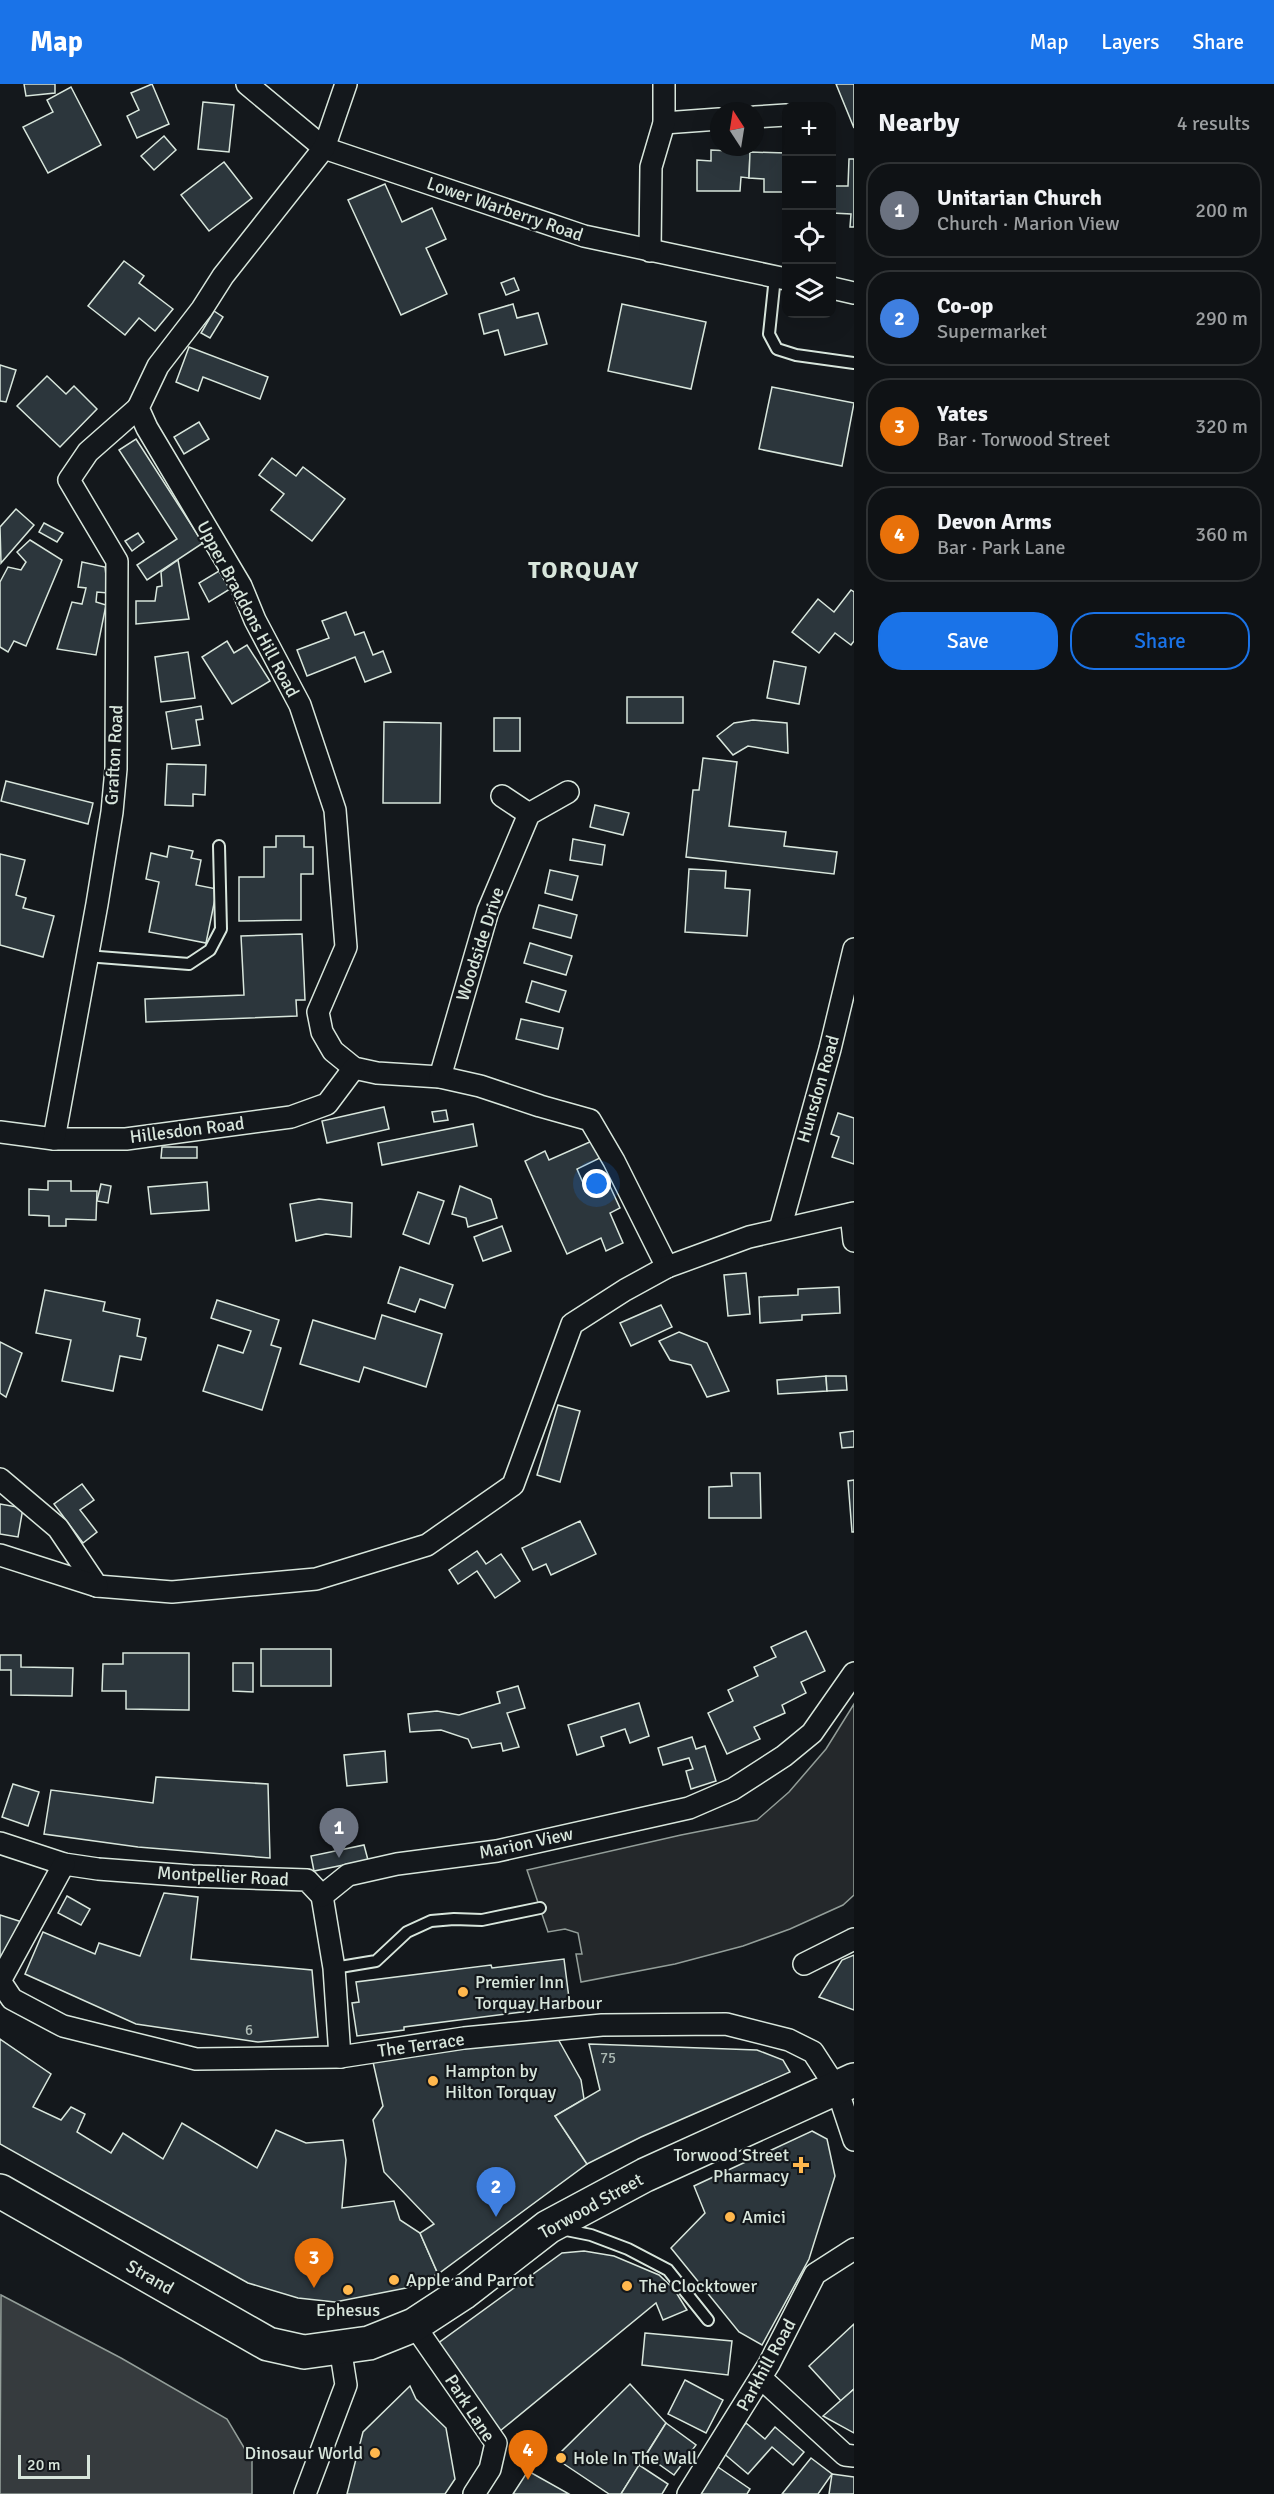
<!DOCTYPE html>
<meta charset="utf-8">
<style>
body{margin:0;font-family:Signika,sans-serif;background:#1d2022;color:#f1f3f6}
.controls{position:absolute;right:18px;top:18px;display:grid;overflow:hidden;border-radius:12px;box-shadow:0 6px 24px #0002}
.controls button{width:54px;height:54px;display:grid;place-items:center;padding:0;border:0;border-bottom:2px solid #2f3234;background:#0f1215;color:#f1f3f6;font:30px sans-serif}
.compass{position:absolute;left:710px;top:18px;width:54px;height:54px;border-radius:50%;background:#0f1215;box-shadow:0 6px 24px #0002;rotate:348deg}
.scale{position:absolute;left:18px;bottom:15px;width:72px;box-sizing:border-box;padding-left:6px;border:3px solid #d8e6dc;border-top:0;font-size:16px;line-height:21px;white-space:nowrap;color:#d8e6dc;-webkit-text-stroke:4px #14181c;paint-order:stroke}
.you{position:absolute;left:597px;top:1100px;width:21px;height:21px;margin:-15px;border:4px solid #fff;border-radius:50%;background:#1a73e8;box-shadow:0 0 0 9px #1a73e833}
.badge{display:grid;place-items:center;width:39px;height:39px;border-radius:50%;background:#1a73e8;color:#fff;font-size:20px;font-weight:700}
.pin{position:absolute;translate:-50% -50px;filter:drop-shadow(0 2px 3px #0008)}
.pin::after{content:'';position:absolute;top:32px;width:21px;height:18px;background:inherit;clip-path:polygon(0 0,100% 0,50% 100%)}
.list{margin:0;padding:0;list-style:none}
h2{display:flex;justify-content:space-between;align-items:center;height:78px;margin:0;padding:0 24px;font-size:26px}
h2 small{font-size:20px;font-weight:400;color:#9b9ea0}
.list li{display:grid;grid-template-columns:39px 1fr auto;gap:18px;align-items:center;box-sizing:border-box;height:96px;margin:0 12px 12px;padding:0 12px;border:2px solid #2f3234;border-radius:24px}
.list b{display:block;font-size:22px;white-space:nowrap}
.list p{margin:0;font-size:20px;white-space:nowrap;color:#9b9ea0}
.list em{font-size:20px;font-style:normal;color:#9b9ea0}
.actions{display:flex;gap:12px;padding:18px 24px}
.actions a{flex:1;padding:14px 0;border:2px solid #1a73e8;border-radius:24px;text-align:center;font-size:21px;color:#1a73e8}
.actions .main{background:#1a73e8;color:#fff}
.icon{flex:none;width:33px;height:33px;fill:none;stroke:currentColor;stroke-width:2;stroke-linecap:round;stroke-linejoin:round}
.map{position:relative;flex:none;width:854px;height:2410px;overflow:hidden}
header{display:flex;align-items:center;gap:36px;box-sizing:border-box;height:84px;padding:0 30px;background:#1a73e8;color:#fff}
header strong{font-size:28px}
nav{display:flex;gap:33px;margin-inline-start:auto;font-size:21px}
main{display:flex}
aside{flex:1;background:#0f1215}
.map>svg:first-child{display:block}
.parking{fill:#24282b;stroke:#939e99;stroke-width:1.5}
.water{fill:#363b3e;stroke:#939e99;stroke-width:1.5}
.building{fill:#2c363c;stroke:#d8e6dc;stroke-width:1.5}
.lines{fill:none;stroke-linecap:round;stroke-linejoin:round}
.service-casing{stroke:#d8e6dc;stroke-width:14}
.minor-casing{stroke:#d8e6dc;stroke-width:24}
.primary-casing{stroke:#d8e6dc;stroke-width:36}
.service{stroke:#14181c;stroke-width:10}
.minor{stroke:#14181c;stroke-width:21}
.primary{stroke:#14181c;stroke-width:33}
.poi-dot{fill:#ffb74d;stroke:#14181c;stroke-width:2}
.labels{text-anchor:middle;dominant-baseline:central;stroke-width:4.5;stroke-linejoin:round;paint-order:stroke}
.number-label{font-size:15px;fill:#adbab4}
.street-label{font-size:18px;fill:#d8e6dc;stroke:#14181c}
.poi-label{font-size:18px;fill:#d8e6dc;stroke:#14181c;text-anchor:start}
.district-label{font-size:24px;font-weight:bold;letter-spacing:1.5px;fill:#d8e6dc;stroke:#14181c}
</style>
<header>
<strong>Map</strong>
<nav><a>Map</a><a>Layers</a><a>Share</a></nav>
</header>
<main>
<div class="map">
<svg width="854" height="2410" viewBox="0 0 854 2410">
<rect width="100%" height="100%" fill="#14181c"/>
<path class="parking" d="M854,1620v191l-11,10 -53,24 -47,17 -68,18 -94,18 -5,-28h6l-4,-21 -13,-4 -17,3 -21,-62 154,-35 76,-15 32,-28 37,-43z"/>
<path class="water" d="M1,2211l120,63 106,61 25,42v33h-252z"/>
<g class="building">
<path d="M24,0h31v9l-29,3z"/>
<path d="M152,0l17,40 -32,14 -10,-22 12,-6 -8,-17z"/>
<path d="M836,0h18v44z"/>
<path d="M71,3l30,58 -53,28 -25,-46 30,-15 -6,-12z"/>
<path d="M203,18l31,3 -5,47 -31,-3z"/>
<path d="M164,52l12,14 -22,20 -13,-14z"/>
<path d="M711,66l39,2 -1,26 -8,-1 -1,14h-43v-31l14,1z"/>
<path d="M750,68l36,1v39h-22v-13l-15,-1z"/>
<path d="M849,75h5v68h-4l1,-13 -19,-1v-27h16z"/>
<path d="M224,78l28,36 -43,33 -28,-36z"/>
<path d="M385,100l17,38 30,-14 14,31 -20,9 21,46 -46,21 -53,-115z"/>
<path d="M124,177l20,15 -5,7 34,26 -18,22 -16,-13 -14,17 -37,-29z"/>
<path d="M514,194l5,12 -13,5 -5,-12z"/>
<path d="M513,220l4,14 21,-5 9,31 -42,11 -7,-25 -14,4 -5,-20z"/>
<path d="M622,220l84,18 -15,67 -83,-18z"/>
<path d="M214,227l9,6 -13,21 -9,-5z"/>
<path d="M189,263l79,30 -8,22 -57,-22 -5,14 -22,-9z"/>
<path d="M0,281l16,5 -10,32 -6,-1z"/>
<path d="M47,292l19,18 8,-8 23,23 -37,38 -43,-41z"/>
<path d="M772,303l82,16 -12,63 -83,-17z"/>
<path d="M199,338l10,17 -25,15 -10,-17z"/>
<path d="M136,355l67,104 -56,37 -10,-15 40,-26 -58,-89z"/>
<path d="M272,374l24,18 7,-9 42,32 -33,42 -41,-31 13,-16 -25,-19z"/>
<path d="M16,425l18,16 -33,38 -1,-36z"/>
<path d="M44,439l19,10 -6,9 -18,-10z"/>
<path d="M138,449l6,9 -12,9 -7,-10z"/>
<path d="M30,456l32,20 -36,86 -12,-5 -6,11 -8,-5v-65l8,-15 13,3 5,-8 -9,-10z"/>
<path d="M178,476l11,59 -53,5v-23h19l2,-14 5,-1 -1,-14z"/>
<path d="M82,478l23,5 3,26 -11,-1 -1,10 10,3 -10,50 -39,-6 15,-47 10,2 4,-16 -8,-1z"/>
<path d="M219,487l11,18 -21,13 -10,-19z"/>
<path d="M851,506l3,2v49l-3,4 -16,-12 -16,20 -27,-21 26,-33 16,13z"/>
<path d="M346,528l9,23 9,-3 9,23 10,-4 8,21 -26,10 -10,-25 -48,19 -10,-26 32,-12 -7,-17z"/>
<path d="M227,557l7,12 13,-8 23,36 -38,23 -30,-47z"/>
<path d="M188,568l7,46 -34,4 -6,-45z"/>
<path d="M774,577l32,6 -7,37 -32,-6z"/>
<rect x="627" y="613" width="56" height="26"/>
<path d="M201,622l2,13 -7,1 4,25 -28,4 -6,-37z"/>
<rect x="494" y="634" width="26" height="33"/>
<path d="M753,636l34,3 1,30 -40,-7 -15,9 -16,-19 17,-13z"/>
<path d="M384,638l57,1 -1,80h-57z"/>
<path d="M703,674l34,4 -8,64 57,6 -2,14 53,6 -3,22 -148,-17 7,-67h6z"/>
<path d="M167,680l39,1 -1,30 -12,-1v12l-28,-1z"/>
<path d="M6,697l87,22 -5,21 -87,-23z"/>
<path d="M595,721l34,8 -6,22 -33,-8z"/>
<path d="M276,752h28v11h9v27h-12v46l-62,1v-44h25v-30h12z"/>
<path d="M573,755l32,6 -3,20 -32,-5z"/>
<path d="M169,762l24,5 -2,7 10,2 -5,25 21,4 -11,54 -57,-11 10,-50 -13,-3 5,-26 16,4z"/>
<path d="M0,770l25,6 -9,35 10,3 -3,10 31,8 -11,41 -43,-12z"/>
<path d="M689,785l37,2 -1,17 25,2 -3,46 -62,-4z"/>
<path d="M550,786l28,6 -6,24 -27,-7z"/>
<path d="M539,821l38,10 -6,23 -38,-10z"/>
<path d="M302,850l3,66h-9l1,16 -151,6 -1,-23 99,-4 -3,-59z"/>
<path d="M530,859l42,13 -6,19 -42,-12z"/>
<path d="M532,897l34,10 -7,21 -33,-10z"/>
<path d="M521,935l42,9 -5,21 -42,-10z"/>
<path d="M384,1023l5,22 -62,14 -5,-22z"/>
<path d="M446,1026l2,10 -14,2 -2,-10z"/>
<path d="M838,1029l16,5v46l-22,-7 7,-20 -8,-3z"/>
<path d="M473,1040l4,22 -95,19 -4,-22z"/>
<path d="M592,1057l8,17 -23,11 10,23 21,-10 12,26 -10,5 13,30 -17,8 -5,-13 -34,16 -42,-93 20,-10 4,9z"/>
<path d="M162,1063h35v11h-36z"/>
<path d="M48,1097h23v10h26l-1,29 -30,-1v7h-17v-10l-20,-1v-26l19,1z"/>
<path d="M207,1098l2,28 -58,4 -3,-27z"/>
<path d="M101,1100l10,2 -3,17 -11,-2z"/>
<path d="M460,1102l31,13 6,19 -29,9 -2,-9 -14,-4z"/>
<path d="M418,1108l26,9 -15,43 -26,-10z"/>
<path d="M319,1115l33,4 -1,34 -25,-3 -30,7 -6,-37z"/>
<path d="M502,1142l9,25 -28,10 -9,-24z"/>
<path d="M400,1183l53,18 -8,23 -25,-9 -5,13 -27,-9z"/>
<path d="M746,1189l4,41 -22,2 -4,-41z"/>
<path d="M839,1203l1,26 -38,2v5l-42,3 -1,-26 39,-2v-6z"/>
<path d="M45,1206l60,12 -2,9 37,8 -3,17 9,2 -5,22 -21,-4 -7,35 -51,-10 9,-41 -35,-7z"/>
<path d="M217,1216l62,20 -8,25 10,3 -19,62 -59,-19 15,-46 25,8 8,-22 -40,-13z"/>
<path d="M661,1221l11,22 -41,19 -11,-23z"/>
<path d="M382,1231l60,19 -16,53 -62,-20 -5,15 -59,-18 13,-44 62,19z"/>
<path d="M679,1248l28,11 22,48 -22,6 -16,-32 -21,-5 -11,-19z"/>
<path d="M0,1258l22,11 -16,44 -6,-4z"/>
<path d="M826,1292l1,15 -49,3 -1,-14z"/>
<path d="M826,1292h20l1,14 -20,1z"/>
<path d="M558,1321l22,6 -20,71 -23,-7z"/>
<path d="M854,1347v16l-12,1 -2,-15z"/>
<path d="M731,1389h29l1,45h-52v-31l23,-1z"/>
<path d="M854,1396v52h-2l-4,-51z"/>
<path d="M82,1400l12,16 -14,10 17,22 -14,11 -29,-39z"/>
<path d="M0,1420l23,4 -5,29 -18,-3z"/>
<path d="M580,1437l16,33 -45,21 -5,-11 -13,6 -11,-22z"/>
<path d="M477,1467l9,13 15,-10 19,27 -25,17 -18,-27 -19,13 -9,-14z"/>
<path d="M806,1547l19,40 -24,11 5,11 -24,12 3,8 -31,14 6,12 -33,15 -19,-41 25,-12 -5,-11 30,-14 -4,-9 22,-10 -5,-10z"/>
<rect x="261" y="1565" width="70" height="37"/>
<path d="M123,1569h66v57l-63,-1v-18h-24l1,-27h20z"/>
<path d="M0,1571h21v12l52,1 -1,28 -61,-1v-25h-11z"/>
<path d="M233,1579h20v29l-20,-1z"/>
<path d="M518,1602l7,22 -18,5 12,34 -16,4 -2,-8 -29,5 -4,-9 -27,-9 -31,2 -2,-18 29,-3 22,4 41,-12 -3,-11z"/>
<path d="M639,1619l10,33 -19,7 -5,-14 -24,8 3,9 -27,9 -9,-30z"/>
<path d="M692,1653l4,12 9,-3 11,35 -25,8 -5,-18 7,-2 -4,-11 -26,7 -5,-17z"/>
<path d="M385,1667l2,31 -40,4 -3,-31z"/>
<path d="M156,1693l112,7 2,74 -132,-11 -94,-13 7,-44 102,13z"/>
<path d="M13,1700l26,8 -11,34 -26,-9z"/>
<path d="M364,1761l4,15 -54,11 -3,-15z"/>
<path d="M164,1809l34,4 -7,62 121,11 6,67 -60,5 -122,-18 -111,-50 18,-42 52,22 4,-11 41,13z"/>
<path d="M67,1812l23,13 -9,16 -23,-12z"/>
<path d="M0,1831l22,7 -22,39z"/>
<path d="M854,1871v55l-35,-13 23,-37z"/>
<path d="M564,1875l6,47 -166,21v3l-47,6 -5,-33 7,-1 -3,-20 135,-17 1,3z"/>
<path d="M0,1955l51,35 -18,33 28,13 10,-13 14,7 -8,18 34,21 12,-20 40,26 19,-36 75,45 19,-38 30,13 37,-3 3,20 -4,48 52,-7 6,19 20,13 18,41 -32,14 -71,14 -37,-4 -50,-15 -248,-139z"/>
<path d="M558,1955l23,41 3,19 -29,17 32,48 -149,110 -18,-41 14,-9 -50,-52 -11,-52 10,-14 -10,-44 92,-15z"/>
<path d="M589,1960l168,6 26,10 7,12 -149,65 -54,27 -32,-48 45,-26z"/>
<path d="M812,2047l15,8 8,37 -26,83 -47,86 -23,-13 -68,-84 34,-35 -11,-27z"/>
<path d="M584,2167l30,5 45,19 15,14 13,21 -24,10 -7,-17 -156,128 -20,-24 -9,-19 -34,-44 125,-91z"/>
<path d="M854,2240v65l-13,12 -32,-35z"/>
<path d="M645,2249l87,8 -4,34 -86,-10z"/>
<path d="M685,2296l38,20 -17,33 -38,-19z"/>
<path d="M630,2300l36,39 -45,71h-12l-54,-36z"/>
<path d="M410,2302l6,13 30,29 9,51 -10,15h-98l16,-62z"/>
<path d="M854,2305v44l-31,-17z"/>
<path d="M666,2339l30,22 -22,30 -28,-20z"/>
<path d="M746,2339l19,16 10,-12 29,25 -11,13 -21,-18 -24,27 -26,-22z"/>
<path d="M811,2374l21,16 -14,20h-36z"/>
<path d="M639,2381l29,19 -6,10h-41z"/>
<path d="M715,2381l35,24 -3,5h-52z"/>
<path d="M528,2387l41,23h-56z"/>
<path d="M832,2390l22,3v17h-25z"/>
</g>
<g class="lines">
<defs>
<g id="service">
<path d="M775,193l-6,57 8,15 19,6 58,8"/>
<path d="M86,872l103,8 21,-14 11,-21 -2,-83"/>
<path d="M334,1884l42,-7 31,-29 24,-11 23,-2 28,1 58,-12"/>
<path d="M561,2145l30,6 37,14 40,21 40,50"/>
</g>
<g id="minor">
<path d="M247,0l77,64 260,88 202,43"/>
<path d="M346,0l-22,64 -101,128 -21,33 -44,57 -20,42 9,20 94,158 14,34 45,85 35,105 11,137 -28,65 4,20 11,19 21,17 23,5 63,4 40,9 60,20 50,14 24,41 53,106"/>
<path d="M755,33l31,-2"/>
<path d="M664,39l55,-4"/>
<path d="M650,167l1,-84 13,-44v-39"/>
<path d="M832,204l22,5"/>
<path d="M502,712l27,18"/>
<path d="M440,993l48,-166 41,-97 39,-22"/>
<path d="M0,1048l54,7h72l165,-22 36,-13 27,-36"/>
<path d="M54,1055l43,-235 15,-92 4,-43 1,-208 -48,-81 19,-28 50,-44"/>
<path d="M851,1130l3,27"/>
<path d="M780,1145l50,-180 24,-100"/>
<path d="M0,1395l58,49 39,58 75,6 144,-13 111,-34 86,-60 59,-161 53,-34 42,-23 82,-30 105,-24"/>
<path d="M0,1471l97,31"/>
<path d="M0,1759l64,21 34,5 94,7 115,4 15,16 12,72 6,89"/>
<path d="M64,1780l-64,117 12,18 51,27 133,33 144,-2 124,-19 138,-13 124,-1 63,16 24,12 24,37 17,51"/>
<path d="M322,1812l26,-21 49,-11 100,-13 192,-43 44,-19 51,-33 28,-23 42,-60"/>
<path d="M804,1880l50,-25"/>
<path d="M414,2241l82,118 -6,26 -16,25"/>
<path d="M761,2294l84,77 9,1"/>
<path d="M305,2410l41,-109 -6,-38"/>
<path d="M688,2410l81,-130 46,-90 39,-25"/>
</g>
<path id="primary" d="M0,2107l268,153 36,8 65,-9 45,-18 49,-32 85,-66 97,-52 209,-95"/>
</defs>
<use href="#service" class="service-casing"/>
<use href="#minor" class="minor-casing"/>
<use href="#primary" class="primary-casing"/>
<use href="#service" class="service"/>
<use href="#minor" class="minor"/>
<use href="#primary" class="primary"/>
</g>
<g class="poi-dot">
<circle cx="463" cy="1908" r="6"/>
<circle cx="433" cy="1997" r="6"/>
<path d="M798 2072h6v6h6v6h-6v6h-6v-6h-6v-6h6z"/>
<circle cx="730" cy="2133" r="6"/>
<circle cx="394" cy="2196" r="6"/>
<circle cx="627" cy="2202" r="6"/>
<circle cx="348" cy="2206" r="6"/>
<circle cx="375" cy="2369" r="6"/>
<circle cx="561" cy="2374" r="6"/>
</g>
<g class="labels">
<g class="number-label">
<text x="249" y="1946">6</text>
<text x="608" y="1974">75</text>
</g>
<g class="street-label">
<text transform="translate(505 125) rotate(19)">Lower Warberry Road</text>
<text transform="translate(248 525) rotate(62)">Upper Braddons Hill Road</text>
<text transform="translate(114 671) rotate(-87)">Grafton Road</text>
<text transform="translate(480 860) rotate(-72)">Woodside Drive</text>
<text transform="translate(818 1005) rotate(-74)">Hunsdon Road</text>
<text transform="translate(187 1046) rotate(-7)">Hillesdon Road</text>
<text transform="translate(526 1759) rotate(-12)">Marion View</text>
<text transform="translate(223 1792) rotate(3)">Montpellier Road</text>
<text transform="translate(421 1961) rotate(-8)">The Terrace</text>
<text transform="translate(591 2122) rotate(-29)">Torwood Street</text>
<text transform="translate(150 2193) rotate(30)">Strand</text>
<text transform="translate(766 2281) rotate(-61)">Parkhill Road</text>
<text transform="translate(470 2324) rotate(57)">Park Lane</text>
</g>
<g class="poi-label">
<text x="475" y="1898">Premier Inn<tspan x="475" dy="21">Torquay Harbour</tspan></text>
<text x="445" y="1987">Hampton by<tspan x="445" dy="21">Hilton Torquay</tspan></text>
<text x="789" y="2071" text-anchor="end">Torwood Street<tspan x="789" dy="21">Pharmacy</tspan></text>
<text x="742" y="2133">Amici</text>
<text x="406" y="2196">Apple and Parrot</text>
<text x="639" y="2202">The Clocktower</text>
<text x="348" y="2226" text-anchor="middle">Ephesus</text>
<text x="363" y="2369" text-anchor="end">Dinosaur World</text>
<text x="573" y="2374">Hole In The Wall</text>
</g>
<g class="district-label">
<text x="584" y="486">TORQUAY</text>
</g>
</g>
</svg>
<div class="controls">
<button>+</button>
<button>−</button>
<button><svg class="icon" aria-label="locate" viewBox="0 0 24 24"><circle cx="12" cy="12" r="6"/><path d="M12 2v4M12 18v4M2 12h4M18 12h4"/></svg></button>
<button><svg class="icon" aria-label="layers" viewBox="0 0 24 24"><path d="M12 4l9 5-9 5-9-5zM3 14l9 5 9-5"/></svg></button>
</div>
<svg class="compass" viewBox="-18 -18 36 36"><path d="M0-13l5 13h-10z" fill="#e53935"/><path d="M0 13l5-13h-10z" fill="#9b9ea0"/></svg>
<div class="scale">20 m</div>
<div class="you"></div>
<div class="pin badge" style="left:339px;top:1774px;background:#6b7280">1</div>
<div class="pin badge" style="left:496px;top:2133px;background:#3f7fe0">2</div>
<div class="pin badge" style="left:314px;top:2204px;background:#e8710a">3</div>
<div class="pin badge" style="left:528px;top:2396px;background:#e8710a">4</div>
</div>
<aside>
<h2>Nearby<small>4 results</small></h2>
<ul class="list">
<li><span class="badge" style="background:#6b7280">1</span><div><b>Unitarian Church</b><p>Church · Marion View</p></div><em>200 m</em></li>
<li><span class="badge" style="background:#3f7fe0">2</span><div><b>Co-op</b><p>Supermarket</p></div><em>290 m</em></li>
<li><span class="badge" style="background:#e8710a">3</span><div><b>Yates</b><p>Bar · Torwood Street</p></div><em>320 m</em></li>
<li><span class="badge" style="background:#e8710a">4</span><div><b>Devon Arms</b><p>Bar · Park Lane</p></div><em>360 m</em></li>
</ul>
<div class="actions"><a class="main">Save</a><a>Share</a></div>
</aside>
</main>
